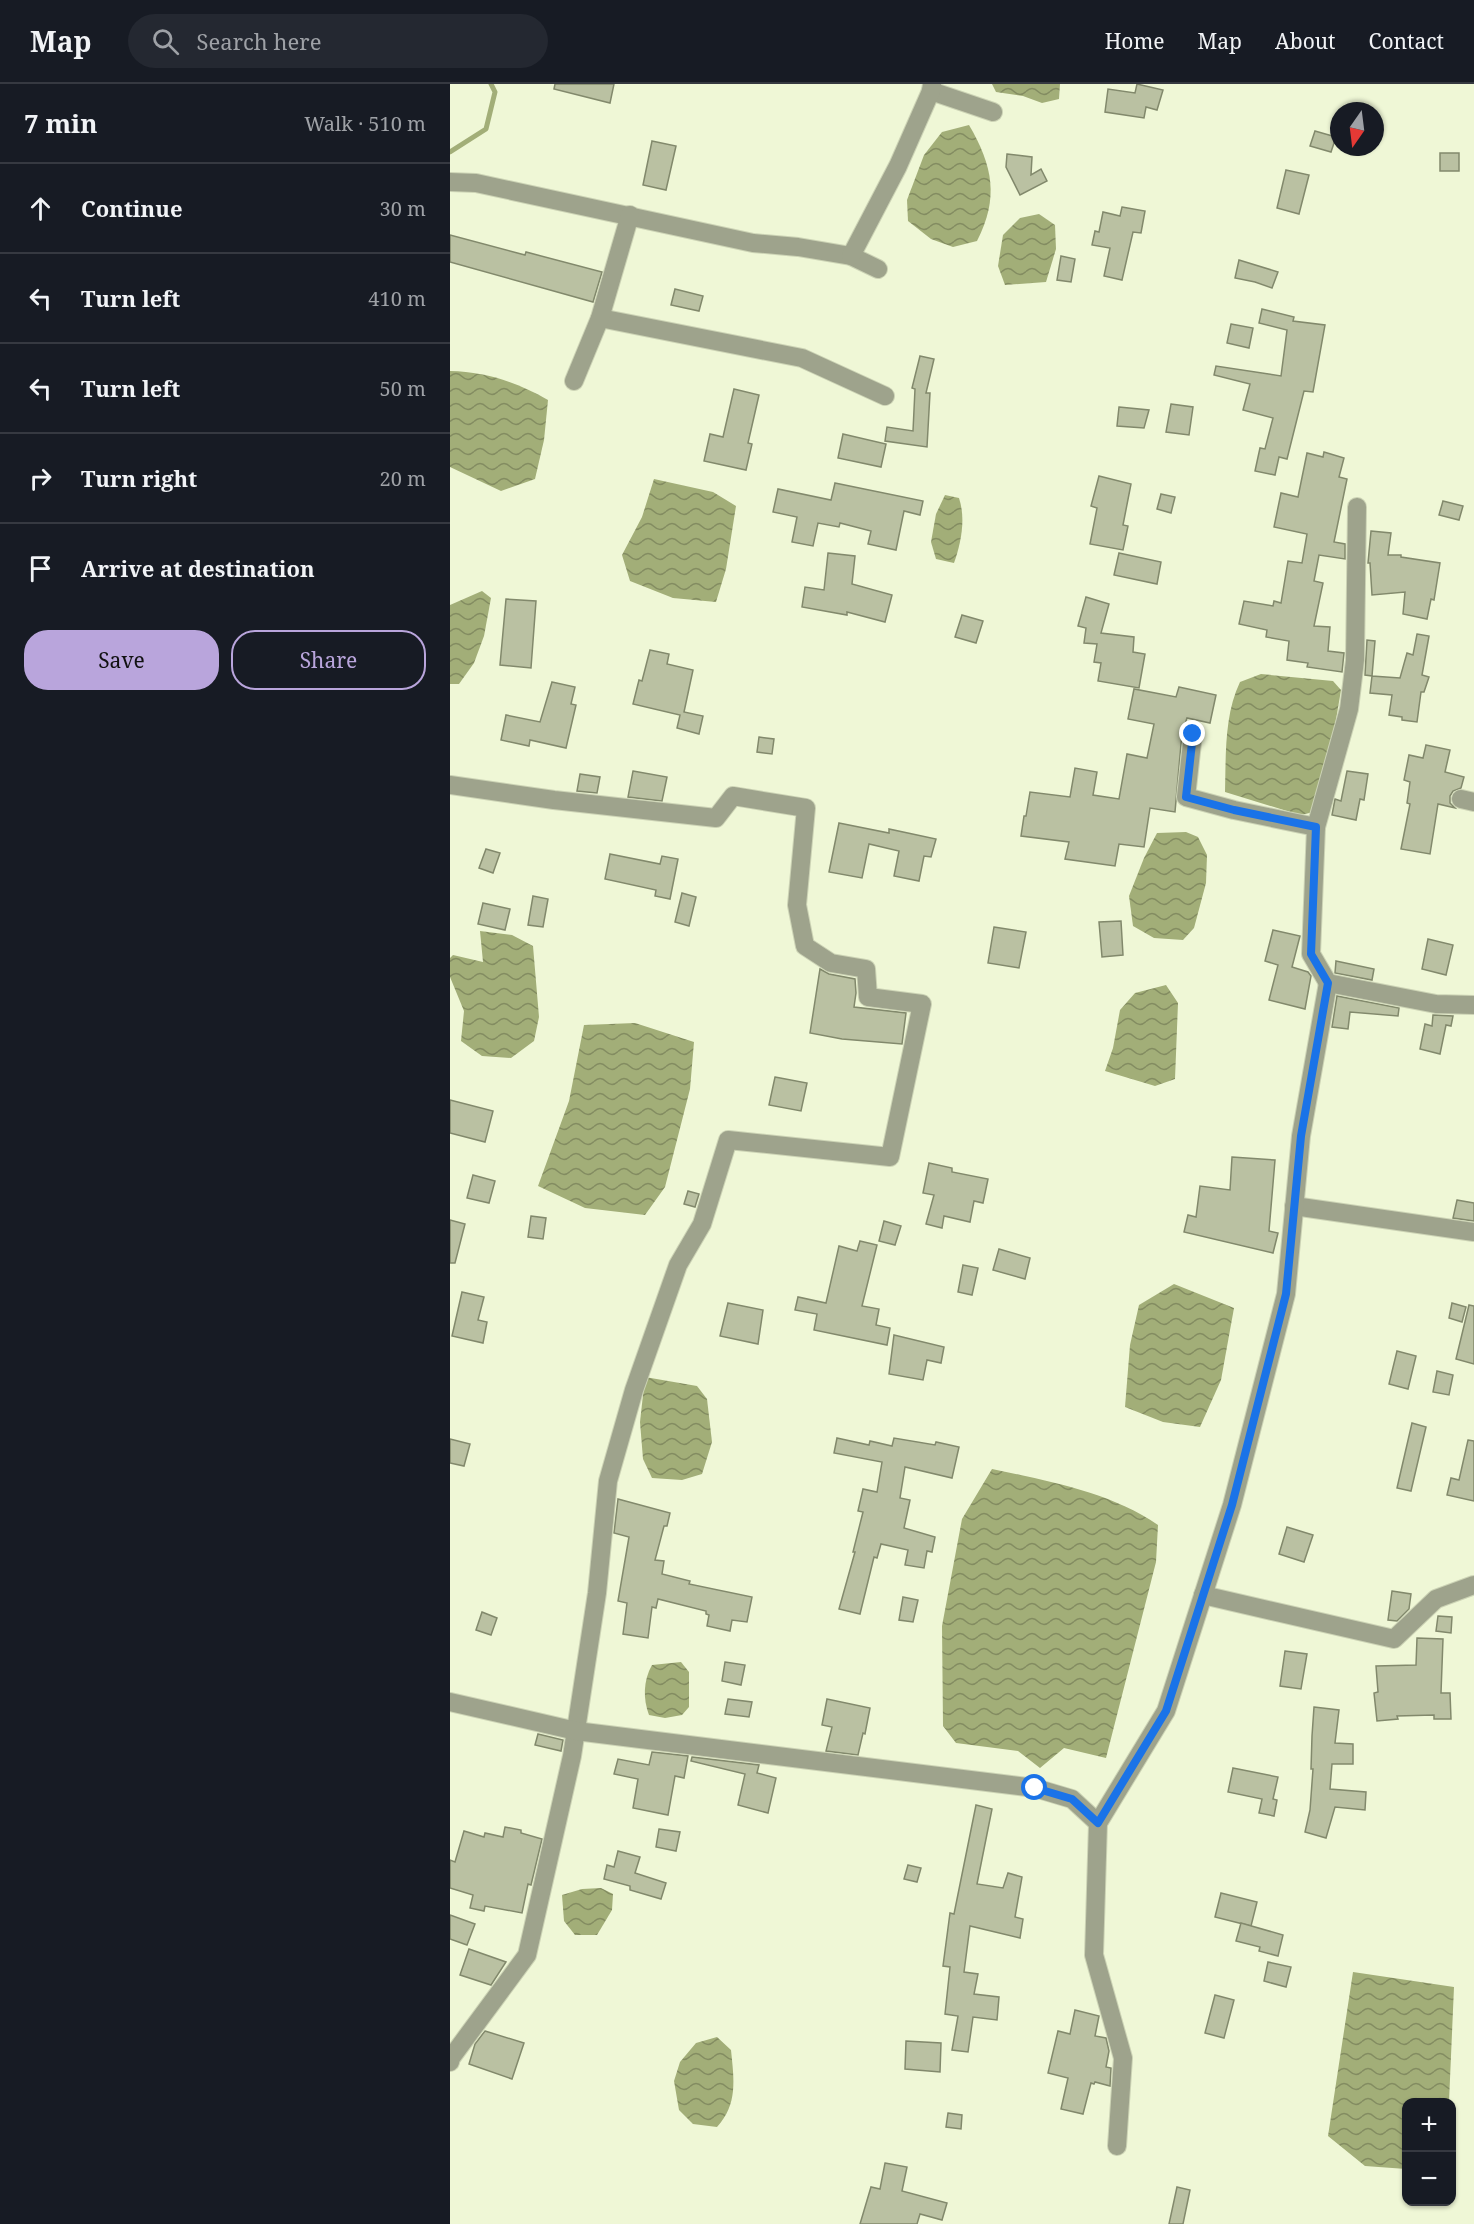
<!DOCTYPE html>
<meta charset="utf-8">
<style>
body{margin:0;font-family:"Noto Serif",serif;background:#242831;color:#f1f3f6}
.controls{position:absolute;right:18px;bottom:18px;display:grid;overflow:hidden;border-radius:12px;box-shadow:0 2px 4px #0004}
.controls button{width:54px;height:54px;display:grid;place-items:center;padding:0;border:0;border-bottom:2px solid #363941;background:#171b24;color:#f1f3f6;font:30px sans-serif}
.compass{position:absolute;left:880px;top:18px;width:54px;height:54px;border-radius:50%;background:#171b24;box-shadow:0 2px 4px #0004;rotate:194deg}
.stop{position:absolute;width:18px;height:18px;margin:-14px;border:4px solid #1a73e8;border-radius:50%;background:#fff}
.stop.end{background:#1a73e8;border-color:#fff;box-shadow:0 2px 6px #0008}
.list{margin:0;padding:0;list-style:none}
h2{display:flex;justify-content:space-between;align-items:center;height:78px;margin:0;padding:0 24px;font-size:26px}
h2 small{font-size:20px;font-weight:400;color:#9ea1a6}
.list li{display:grid;grid-template-columns:39px 1fr auto;gap:18px;align-items:center;box-sizing:border-box;height:90px;padding:0 24px;border-top:2px solid #363941}
.list b{display:block;font-size:22px;white-space:nowrap}
.list em{font-size:20px;font-style:normal;color:#9ea1a6}
.actions{display:flex;gap:12px;padding:18px 24px}
.actions a{flex:1;padding:14px 0;border:2px solid #b9a5dc;border-radius:24px;text-align:center;font-size:21px;color:#b9a5dc}
.actions .main{background:#b9a5dc;color:#111}
.icon{flex:none;width:33px;height:33px;fill:none;stroke:currentColor;stroke-width:2;stroke-linecap:round;stroke-linejoin:round}
.map{position:relative;flex:none;width:1024px;height:2140px;overflow:hidden}
header{display:flex;align-items:center;gap:36px;box-sizing:border-box;height:84px;padding:0 30px;background:#171b24;border-bottom:2px solid #363941}
header strong{font-size:28px}
nav{display:flex;gap:33px;margin-inline-start:auto;font-size:21px}
.search{width:420px;height:54px;background:#242831;display:flex;align-items:center;gap:15px;box-sizing:border-box;padding:0 21px;border-radius:33px;color:#9ea1a6;font-size:22px}
main{display:flex}
aside{flex:1;background:#171b24}
.map>svg:first-child{display:block}
.water{fill:url(#water-waves)}
.lines{fill:none;stroke-linecap:round;stroke-linejoin:round}
.stream{stroke:#a2ae78;stroke-width:5}
.building{fill:#bac1a2;stroke:#82896c;stroke-width:1.5}
.street-casing{stroke:#ccd3b5;stroke-width:20}
.street{stroke:#9ea38c;stroke-width:18}
.route{stroke:#1a73e8;stroke-width:8}
</style>
<header>
<strong>Map</strong>
<div class="search"><svg class="icon" aria-label="search" viewBox="0 0 24 24"><circle cx="10" cy="10" r="6"/><path d="M15 15l6 6"/></svg>Search here</div>
<nav><a>Home</a><a>Map</a><a>About</a><a>Contact</a></nav>
</header>
<main>
<aside>
<h2>7 min<small>Walk · 510 m</small></h2>
<ul class="list">
<li><svg class="icon" aria-label="ahead" viewBox="0 0 24 24"><path d="M12 20V5M6 11l6-6 6 6"/></svg><div><b>Continue</b></div><em>30 m</em></li>
<li><svg class="icon" aria-label="left" viewBox="0 0 24 24"><path d="M17 20v-9H6M10 6l-5 5 5 5"/></svg><div><b>Turn left</b></div><em>410 m</em></li>
<li><svg class="icon" aria-label="left" viewBox="0 0 24 24"><path d="M17 20v-9H6M10 6l-5 5 5 5"/></svg><div><b>Turn left</b></div><em>50 m</em></li>
<li><svg class="icon" aria-label="right" viewBox="0 0 24 24"><path d="M7 20v-9h11M14 6l5 5-5 5"/></svg><div><b>Turn right</b></div><em>20 m</em></li>
<li><svg class="icon" aria-label="arrive" viewBox="0 0 24 24"><path d="M6 21V4h12l-3 4 3 4H6"/></svg><div><b>Arrive at destination</b></div></li>
</ul>
<div class="actions"><a class="main">Save</a><a>Share</a></div>
</aside>
<div class="map">
<svg width="1024" height="2140" viewBox="0 0 1024 2140">
<defs>
<pattern id="water-waves" width="16" height="10" patternUnits="userSpaceOnUse" patternTransform="scale(1.5)"><rect width="16" height="10" fill="#a2ae78"/><path d="M0 5q4-4 8 0t8 0" fill="none" stroke="#838c61"/></pattern>
</defs>
<rect width="100%" height="100%" fill="#eff7d6"/>
<g class="water">
<path d="M542,0h68l-1,15 -17,4 -19,-7 -27,-4z"/>
<path d="M519,41c24,41 30,73 8,116l-24,6 -22,-8 -23,-18 -1,-21 17,-45 18,-23z"/>
<path d="M589,130l16,11 1,24 -10,33 -41,3 -7,-19 5,-31 17,-17z"/>
<path d="M0,287c36,1 67,11 98,29l-4,40 -9,39 -34,12 -51,-24z"/>
<path d="M204,395l59,13 23,14 -10,63 -10,33 -43,-4 -43,-17 -8,-26 20,-38z"/>
<path d="M495,411l14,3c7,21 2,45 -5,65l-18,-4 -5,-17 5,-28z"/>
<path d="M32,507l9,7 -7,38 -10,27 -15,21h-9v-79z"/>
<path d="M811,590l72,7 8,9 -18,107 -9,15 -14,3 -75,-23c1,-35 -1,-77 15,-110z"/>
<path d="M736,748l12,5 9,18 -1,28 -12,45 -11,12 -29,-2 -21,-12 -4,-30 15,-38 13,-25z"/>
<path d="M30,847l32,4 21,11 6,71 -5,24 -23,17 -29,-2 -21,-15 3,-30 -14,-34v-19l3,-3 30,7z"/>
<path d="M716,901l12,18 -3,76 -20,7 -50,-15 8,-23 7,-38 15,-17z"/>
<path d="M185,939l59,19 -4,47 -25,98 -20,28 -60,-7 -47,-22 31,-85 15,-76z"/>
<path d="M724,1200l60,24 -13,72 -21,47 -37,-5 -38,-15 5,-62 9,-40z"/>
<path d="M195,1293l52,9 10,13 5,43 -10,32 -20,6 -30,-2 -9,-19 -3,-37z"/>
<path d="M542,1385c56,12 118,23 166,56l-2,37 -50,196 -42,-10 -24,20 -22,-17 -62,-8 -13,-17 -1,-100 20,-107z"/>
<path d="M231,1578l8,10v35l-7,8 -17,3 -16,-3c-6,-16 -6,-34 3,-50z"/>
<path d="M151,1804l12,6 -1,16 -15,25h-22l-11,-14 -2,-26 20,-6z"/>
<path d="M903,1888l101,15 -5,115h-43v67l-41,-3 -37,-30z"/>
<path d="M267,1953l14,13c3,30 7,54 -14,77l-24,-3 -14,-14 -5,-29 6,-19 16,-19z"/>
</g>
<g class="lines">
<path class="stream" d="M0,68l36,-23 9,-37 -4,-8"/>
</g>
<g class="building">
<path d="M105,0h59l-4,19 -56,-14z"/>
<path d="M687,0l26,6 -6,20 -11,-3 -2,11 -39,-6 3,-23 27,4z"/>
<path d="M865,47l21,6 -5,15 -21,-6z"/>
<path d="M202,57l24,5 -10,44 -23,-5z"/>
<rect x="990" y="69" width="19" height="18"/>
<path d="M557,70l25,3 -1,18 10,-6 6,12 -27,14 -14,-28z"/>
<path d="M836,86l23,5 -10,39 -22,-6z"/>
<path d="M672,123l23,4 -4,22 -8,-1 -11,48 -18,-4 6,-28 -18,-3 3,-14 4,1 4,-20 17,4z"/>
<path d="M0,151l75,20 1,-3 76,20 -9,30 -143,-40z"/>
<path d="M611,172l14,3 -4,23 -14,-2z"/>
<path d="M789,176l39,12 -6,16 -17,-6 -20,-4z"/>
<path d="M225,205l28,7 -4,15 -28,-6z"/>
<path d="M812,225l32,8 -1,4 32,4 -12,67 -9,-1 -17,68 -8,-2 -4,18 -20,-4 5,-23 5,1 8,-31 -30,-8 7,-26 -36,-9 2,-9 65,10 6,-46 -28,-7z"/>
<path d="M781,240l22,4 -4,20 -22,-5z"/>
<path d="M470,272l14,3 -8,34h4l-3,54 -42,-6 2,-14 26,4 2,-42 -3,-1z"/>
<path d="M284,305l25,6 -11,48 4,1 -6,26 -42,-9 6,-27 13,3z"/>
<path d="M721,320l22,3 -4,28 -23,-3z"/>
<path d="M669,323l30,3 -5,18 -27,-2z"/>
<path d="M393,350l43,10 -5,23 -43,-9z"/>
<path d="M874,368l20,6 -5,19 8,2 -13,63 11,2v15l-26,-4 -5,26 9,2 -9,43 16,1 -2,24 16,2 -2,19 -35,-5 1,-4 -21,-3 2,-19 -23,-4 1,-7 -28,-6 5,-23 29,5 1,-5 7,2 7,-42 14,2 5,-29 -33,-7 7,-34 17,4 9,-44 16,4z"/>
<path d="M649,392l32,8 -8,41 5,1 -5,24 -33,-6 7,-36 -6,-2z"/>
<path d="M385,399l88,18 -3,14 -16,-4 -8,39 -28,-6 3,-13 -31,-8 -1,4 -21,-4 -5,23 -21,-4 5,-25 -24,-5 5,-23 53,11z"/>
<path d="M711,410l14,3 -4,16 -14,-4z"/>
<path d="M993,417l20,5 -4,14 -20,-5z"/>
<path d="M921,447l20,2 -3,22h13v2l39,6 -6,37 -3,-1 -4,20 -24,-5 2,-22 -33,3 -2,-32h-2z"/>
<path d="M378,469l27,3 -3,28 40,11 -7,27 -38,-10v3l-45,-8 3,-20 19,3z"/>
<path d="M669,469l42,9 -4,22 -43,-9z"/>
<path d="M636,513l23,7 -8,29 33,4 -1,15 12,2 -6,34 -41,-7 3,-18 -7,-1 3,-18 -13,-1 2,-15 -8,-2z"/>
<path d="M56,515l30,2 -5,67 -31,-3z"/>
<path d="M512,531l21,6 -7,22 -21,-6z"/>
<path d="M967,550l12,2 -7,39 7,2 -5,15h-3l-4,30 -15,-2v-3l-13,-2 3,-20 -22,-2 2,-17 -7,-1 2,-35 8,1 -3,35 28,2 7,-25 6,2z"/>
<path d="M200,566l19,4 -2,10 26,6 -9,42 19,4 -4,18 -22,-6 3,-13 -47,-11 6,-24 3,1z"/>
<path d="M102,598l23,5 -4,17 5,1 -10,43 -36,-8 -1,6 -28,-6 5,-25 34,7z"/>
<path d="M729,603l37,8 -6,28 -23,-5 -5,15 -7,79 -25,-4 -6,39 -25,-3 -4,22 -50,-7 4,-17 -48,-6 3,-20h2l4,-24 40,5 5,-29 22,4 -4,23 26,4 8,-45 20,4 7,-34 -26,-5 6,-30 42,8z"/>
<path d="M309,653l15,2 -2,15 -15,-2z"/>
<path d="M976,661l24,5 -5,22 19,5 -3,11 -8,3 -3,5v7l5,5 -17,-4 -8,50 -29,-5 9,-45 -3,-1 3,-21 -6,-2 5,-25 14,3z"/>
<path d="M183,687l34,6 -5,24 -34,-4z"/>
<path d="M897,687l21,3 -4,26 -4,-1 -4,21 -24,-5 3,-16 6,2z"/>
<path d="M130,690l20,3 -3,16 -20,-2z"/>
<path d="M389,739l50,10v-4l47,10 -5,18 -7,-1 -5,25 -25,-5 5,-25 -30,-7 -7,34 -33,-6z"/>
<path d="M36,765l14,4 -7,20 -14,-5z"/>
<path d="M160,770l50,10 2,-8 16,3 -8,40 -15,-3 1,-6 -51,-11z"/>
<path d="M232,809l14,4 -7,29 -14,-4z"/>
<path d="M83,812l15,3 -5,28 -15,-2z"/>
<path d="M33,819l27,6 -5,21 -27,-6z"/>
<path d="M671,837l2,34 -21,2 -3,-35z"/>
<path d="M544,843l32,5 -7,36 -31,-5z"/>
<path d="M823,846l27,6 -8,31 16,5 3,4 -6,33 -36,-9 9,-35 -13,-4z"/>
<path d="M978,855l25,6 -7,30 -24,-6z"/>
<path d="M886,877l38,8 -2,11 -37,-7z"/>
<path d="M370,885l9,5 26,5 1,14 -2,14 52,6 -4,31 -60,-5 -32,-6z"/>
<path d="M887,912l62,12 -1,8 -48,-4 -2,17 -16,-2z"/>
<path d="M983,931l20,1 -2,10 -5,-1 -6,29 -20,-5 5,-25 7,2z"/>
<path d="M325,993l32,6 -6,28 -32,-6z"/>
<path d="M0,1016l43,11 -8,31 -35,-9z"/>
<path d="M782,1073l43,3 -6,71 9,2 -5,20 -89,-21 4,-17 8,2 4,-31 30,4z"/>
<path d="M479,1079l23,5v4l36,7 -5,24 -9,-2 -4,21 -26,-6 -2,12 -16,-4 8,-29 -11,-2z"/>
<path d="M23,1091l22,6 -6,22 -22,-5z"/>
<path d="M238,1107l11,3 -4,13 -11,-3z"/>
<path d="M1007,1116l17,3v18l-21,-3z"/>
<path d="M81,1132l15,2 -3,21 -15,-2z"/>
<path d="M0,1136l15,4 -10,39h-5z"/>
<path d="M434,1137l17,5 -6,19 -16,-4z"/>
<path d="M410,1157l17,4 -15,61 17,3 -3,16 14,3 -3,17 -73,-15 3,-16 -22,-4 3,-13 28,6 13,-57 18,5z"/>
<path d="M549,1165l31,9 -5,21 -32,-9z"/>
<path d="M513,1181l15,3 -6,27 -14,-3z"/>
<path d="M12,1208l22,5 -6,23 9,2 -4,21 -31,-7z"/>
<path d="M278,1219l35,7 -5,34 -38,-8z"/>
<path d="M1002,1219l14,4 -4,15 -13,-4z"/>
<path d="M1019,1221l5,1v58l-18,-5z"/>
<path d="M444,1251l50,12 -3,16 -14,-3 -4,20 -34,-6z"/>
<path d="M947,1267l19,5 -8,33 -19,-5z"/>
<path d="M987,1287l16,4 -4,20 -16,-3z"/>
<path d="M962,1339l14,4 -15,64 -14,-3z"/>
<path d="M387,1354l32,7 1,-4 22,5 2,-8 41,7 1,-3 23,5 -7,31 -47,-11 -5,31 10,2 -6,28 31,9 -3,15 -5,-1 -3,17 -19,-3 3,-15 -27,-6 -4,14 -3,-1 -14,57 -21,-5 16,-57h-2l10,-40 -5,-1 5,-22 14,3 5,-30 -48,-9z"/>
<path d="M0,1355l20,5 -6,22 -14,-3z"/>
<path d="M1018,1356l6,1v60l-27,-6 4,-17 8,2z"/>
<path d="M168,1415l52,14 -3,13h-3l-9,34 9,1 -2,13 28,7 -1,3 63,13 -5,25 -15,-2 -2,11 -23,-5 2,-11 -3,-1v-3l-48,-12 -2,9 -4,-1 -4,31 -25,-4 4,-31 -9,-2 11,-64 -15,-4z"/>
<path d="M837,1443l26,8 -9,27 -25,-8z"/>
<path d="M942,1507l19,3 -2,15 -12,12 -9,-1z"/>
<path d="M453,1513l15,3 -5,22 -14,-2z"/>
<path d="M32,1528l15,6 -6,17 -15,-5z"/>
<path d="M988,1532l14,1 -1,16 -15,-2z"/>
<path d="M967,1554l26,1 -2,54h9l1,26h-17v-4l-37,1 1,3 -21,2 -3,-28 4,-1 -2,-26 40,-1z"/>
<path d="M835,1567l22,3 -6,35 -21,-3z"/>
<path d="M275,1578l20,3 -4,20 -19,-4z"/>
<path d="M278,1615l24,3 -3,15 -24,-3z"/>
<path d="M377,1615l43,9 -5,26 -2,-1 -5,22 -32,-4 6,-24 -10,-2z"/>
<path d="M864,1623l25,3 -4,33 18,1v20h-21l-2,25 36,3 -1,18 -30,-3 -9,31 -21,-6 5,-22 3,-41h-2l1,-33z"/>
<path d="M88,1650l25,6 -2,11 -26,-6z"/>
<path d="M202,1668l36,4 -4,22 -9,-2 -7,39 -35,-7 5,-29 -24,-5 4,-15 31,6z"/>
<path d="M242,1673l67,8 -2,8 19,5 -8,35 -30,-8 7,-31 -54,-13z"/>
<path d="M783,1684l45,9 -5,22 4,1 -3,16 -15,-3 3,-14 -34,-7z"/>
<path d="M526,1721l16,4 -15,75 26,4 5,-15 14,4 -7,40 8,2 -3,19 -50,-12 -6,46 14,2 -4,20 25,3 -2,23 -24,-3 -5,35 -16,-2 6,-34 -13,-2 5,-47 -7,-1 7,-53 4,1z"/>
<path d="M55,1743l16,3v3l21,6 -11,46 -3,-1 -6,29 -37,-7 -1,5 -14,-3 3,-13 -23,-7v-28l5,2 9,-31 20,6 1,-4 18,4z"/>
<path d="M209,1745l21,3 -4,19 -20,-4z"/>
<path d="M168,1767l22,6 -5,16 31,10 -5,16 -31,-9v-4l-26,-7 3,-14 7,2z"/>
<path d="M458,1781l13,3 -4,14 -13,-3z"/>
<path d="M771,1809l36,9 -6,24 -36,-9z"/>
<path d="M0,1831l25,9 -8,21 -17,-6z"/>
<path d="M791,1839l42,12 -5,21 -19,-5 1,-4 -24,-6z"/>
<path d="M19,1865l37,13 -15,23 -31,-10z"/>
<path d="M818,1878l23,5 -5,20 -22,-6z"/>
<path d="M765,1911l19,5 -10,38 -19,-5z"/>
<path d="M625,1926l24,6 -4,20 11,2 3,13 -3,16 5,1 -1,18 -15,-4 -1,2 -3,-1 -8,31 -22,-5 7,-31 -20,-5 10,-42 12,3z"/>
<path d="M35,1947l39,12 -12,36 -43,-15 6,-20z"/>
<path d="M456,1957l35,2 -1,29 -35,-3z"/>
<path d="M498,2029l14,2 -1,14 -15,-2z"/>
<path d="M435,2079l22,4 -5,24 45,12 -5,17 -22,-6 -3,10h-57l11,-37 9,2z"/>
<path d="M727,2103l13,3 -7,34h-14z"/>
</g>
<g class="lines">
<defs>
<g id="street">
<path d="M481,7l62,21"/>
<path d="M0,98l26,1 277,60 45,4 53,9 27,13"/>
<path d="M401,172l47,-90 33,-75 1,-7"/>
<path d="M150,234l202,40 83,38"/>
<path d="M124,297l26,-63 30,-103"/>
<path d="M743,650l-7,63 48,13 82,17 -5,127 17,29"/>
<path d="M0,701l104,15 162,18 17,-22 73,12 -9,97 8,41 26,17 35,6 2,28 54,7 -32,153 -162,-17 -26,84 -24,41 -44,125 -26,91 -11,112 -25,163 -45,199 -76,103 -1,4"/>
<path d="M1011,715l13,3"/>
<path d="M866,743l33,-118 6,-49 2,-153"/>
<path d="M844,1122l180,26"/>
<path d="M753,1511l191,44 42,-40 38,-14"/>
<path d="M0,1618l126,29 459,57 37,11 26,24"/>
<path d="M667,2062l6,-88 -29,-103 4,-132 68,-112 66,-206 54,-211 15,-158 27,-153 108,21 38,1"/>
</g>
</defs>
<use href="#street" class="street-casing"/>
<use href="#street" class="street"/>
</g>
<g class="lines">
<path class="route" d="M585,1704l37,11 26,24 68,-112 66,-206 54,-211 15,-158 27,-153 -17,-29 5,-127 -82,-17 -48,-13 7,-63"/>
</g>
</svg>
<div class="controls">
<button>+</button>
<button>−</button>
</div>
<svg class="compass" viewBox="-18 -18 36 36"><path d="M0-13l5 13h-10z" fill="#e53935"/><path d="M0 13l5-13h-10z" fill="#9ea1a6"/></svg>
<div class="stop" style="left:585px;top:1704px"></div>
<div class="stop end" style="left:743px;top:650px"></div>
</div>
</main>
